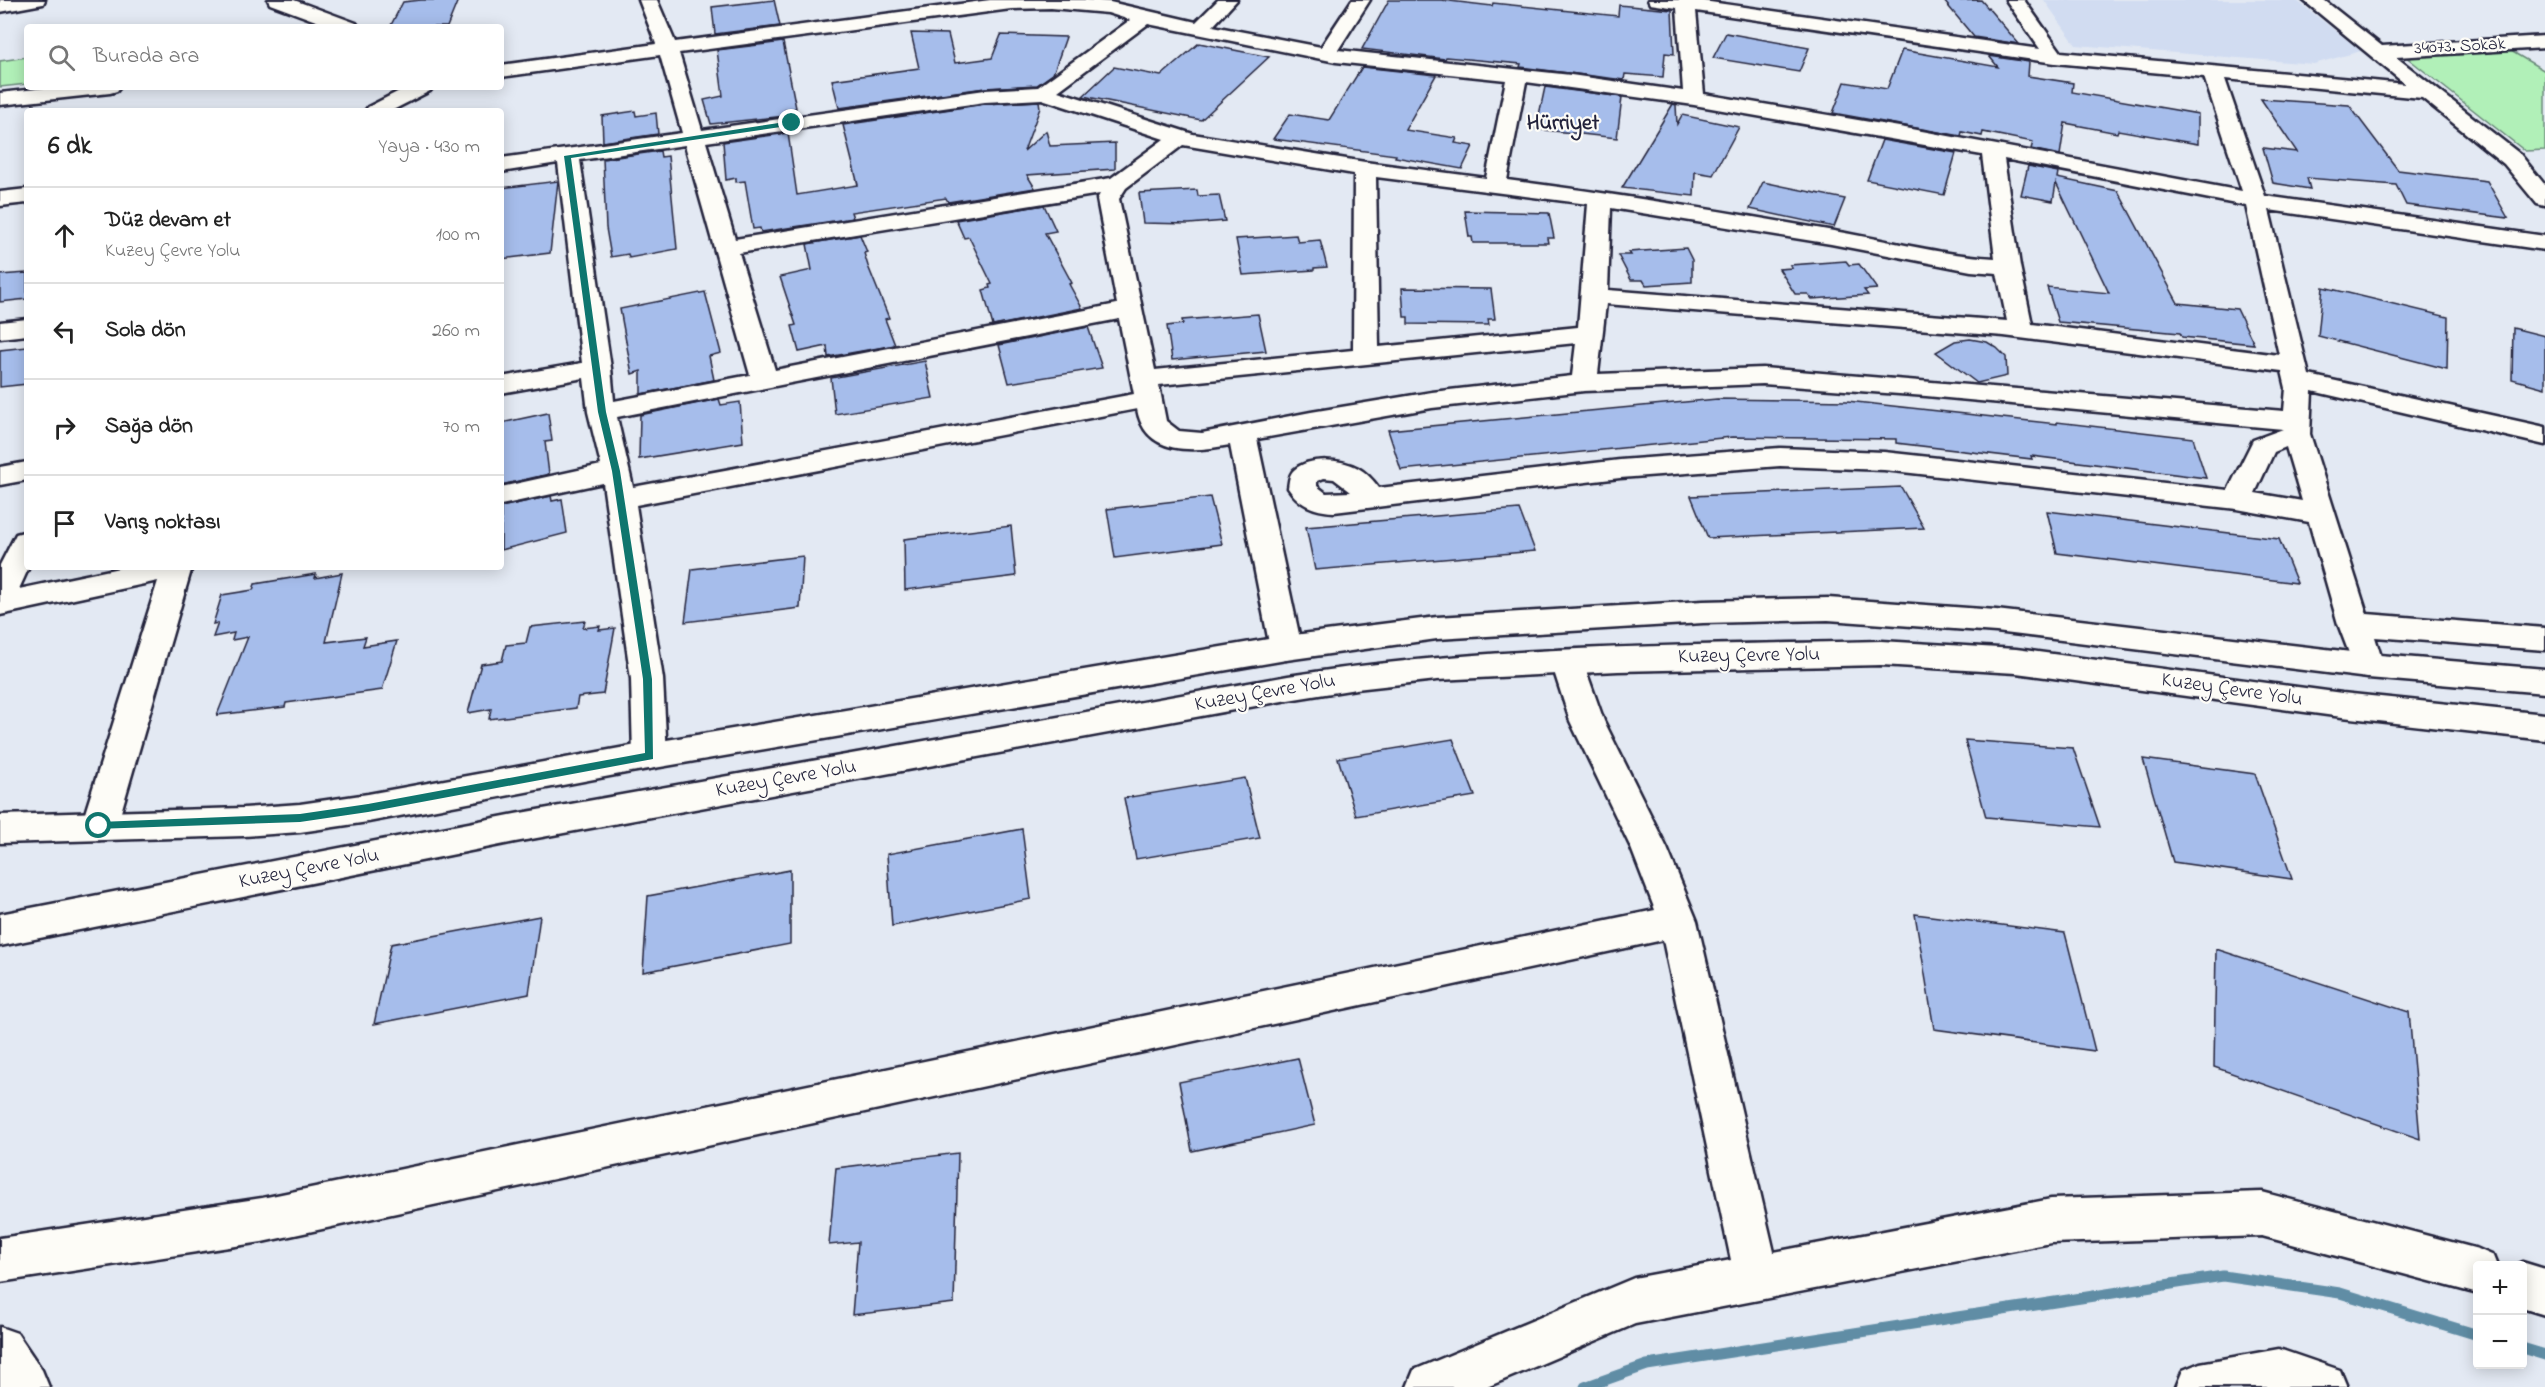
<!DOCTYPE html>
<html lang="tr">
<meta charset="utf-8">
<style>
body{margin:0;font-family:"Indie Flower",sans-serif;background:#f6f6f6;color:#222}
.controls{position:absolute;right:18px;bottom:18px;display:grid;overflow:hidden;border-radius:6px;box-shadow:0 3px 15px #0003}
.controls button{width:54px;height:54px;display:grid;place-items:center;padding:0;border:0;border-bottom:2px solid #e0e0e0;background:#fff;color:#222;font:30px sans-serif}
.stop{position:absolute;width:18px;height:18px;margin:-14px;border:4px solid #0f766e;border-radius:50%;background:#fff}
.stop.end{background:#0f766e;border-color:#fff;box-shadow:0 2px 6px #0008}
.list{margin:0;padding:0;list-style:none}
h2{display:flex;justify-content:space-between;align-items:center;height:78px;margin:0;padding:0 24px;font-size:26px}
h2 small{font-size:20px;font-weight:400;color:#767676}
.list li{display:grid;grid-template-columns:39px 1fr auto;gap:18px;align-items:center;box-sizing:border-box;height:96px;padding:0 24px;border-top:2px solid #e0e0e0}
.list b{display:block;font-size:22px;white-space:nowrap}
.list p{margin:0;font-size:20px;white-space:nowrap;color:#767676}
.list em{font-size:20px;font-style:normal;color:#767676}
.icon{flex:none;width:33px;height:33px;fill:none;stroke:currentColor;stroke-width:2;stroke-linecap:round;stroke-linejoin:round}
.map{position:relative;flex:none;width:2545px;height:1387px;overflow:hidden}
.search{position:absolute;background:#fff;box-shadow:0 3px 15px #0003;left:24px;top:24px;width:480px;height:66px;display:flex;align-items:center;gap:15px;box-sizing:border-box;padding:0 21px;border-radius:6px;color:#767676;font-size:22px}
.panel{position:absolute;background:#fff;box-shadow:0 3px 15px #0003;left:24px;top:108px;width:480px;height:462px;border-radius:6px}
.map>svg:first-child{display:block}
.built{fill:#d1dcf1}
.green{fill:#b1f0b8;stroke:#6a897a;stroke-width:1.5}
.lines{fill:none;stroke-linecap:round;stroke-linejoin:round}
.stream{stroke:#618da5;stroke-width:11}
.building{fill:#a6bdeb;stroke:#22223b;stroke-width:1.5}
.minor-casing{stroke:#22223b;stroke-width:5}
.major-casing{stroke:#22223b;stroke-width:5}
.minor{fill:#fdfcf7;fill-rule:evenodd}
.major{fill:#fdfcf7;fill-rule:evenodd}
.route{fill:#0f766e}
.labels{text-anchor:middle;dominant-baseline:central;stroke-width:4.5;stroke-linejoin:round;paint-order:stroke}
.far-street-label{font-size:18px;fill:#22223b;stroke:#fdfcf7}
.street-label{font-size:21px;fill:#22223b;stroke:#fdfcf7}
.far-district-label{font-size:22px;font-weight:bold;fill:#22223b;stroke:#fdfcf7}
</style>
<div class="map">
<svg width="2545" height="1387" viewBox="0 0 2545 1387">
<rect width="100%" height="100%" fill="#e3e9f3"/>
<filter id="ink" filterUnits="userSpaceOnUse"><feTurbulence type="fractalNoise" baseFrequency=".0167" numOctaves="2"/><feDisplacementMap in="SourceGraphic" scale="12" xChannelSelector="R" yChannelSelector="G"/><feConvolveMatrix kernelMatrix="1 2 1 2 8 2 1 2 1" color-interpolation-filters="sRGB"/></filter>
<g filter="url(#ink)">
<path class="built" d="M2044,0h252l65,51 -47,13 -238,-19z"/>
<g class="green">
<path d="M2511,51l34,20v79l-20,1 -120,-95z"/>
<path d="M27,57v27l-27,3v-26z"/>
</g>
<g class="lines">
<g class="stream">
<path d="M2522,1348l23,7"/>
<path d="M1585,1387l62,-22 576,-89 117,17 138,42"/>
</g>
</g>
<g class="building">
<path d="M421,0h37l-11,27h-57l13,-25z"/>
<path d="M774,0l6,26 -65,8 -3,-27z"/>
<path d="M1389,0h52l51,6 1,-3 125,13 1,-11 53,5 2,44 -9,-1 -2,24 -38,-3 -1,6 -104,-13 1,-3 -75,-7 -1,2 -83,-10z"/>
<path d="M1981,0l38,44 -45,-7 -30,-36z"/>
<path d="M911,33l37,1 7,29 37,-5 9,-23 65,2 -13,37 -16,11 -52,3 -146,20 -7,-28 87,-12z"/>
<path d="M1726,33l83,15 -10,24 -86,-14z"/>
<path d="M783,42l13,66 -11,2 1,6 -75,8 -7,-24 19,-4 -6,-46z"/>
<path d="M1199,43l70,14 -68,63 -118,-24 31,-29 47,9z"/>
<path d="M1902,50l96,17 -9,-11 40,6 -1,14 45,7 -1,9 126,22v30l-80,-14 -1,3 -52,-10 -5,32 -29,-6 2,-7 -50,-10 -1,4 -20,-4 -1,4 -128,-23 12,-31 42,7z"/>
<path d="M1362,67l74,8 -31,55 52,8 -2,5 18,3 -11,23 -67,-12 1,-2 -123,-16 17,-25 39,6z"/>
<path d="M1545,87l77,10 -5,41 -81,-9z"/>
<path d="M2261,99l88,6 49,65 89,11 21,37 -102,-13 -10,-20 -89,-7 3,11 -37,-6 -10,-35 34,4z"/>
<path d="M1039,101l1,7 -16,43 22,-20 4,15 65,-3v26l-88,6 8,13 -87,14 -2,-4 -95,14 2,6 -92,14 -1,-4 -7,1 -8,-48 -9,1v-4l-10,2 -3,-38 65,-9 9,62 61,-10 -15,-60 142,-21z"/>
<path d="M1673,104l3,1 1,19 5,-9 57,12 -26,48 -18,-3 -1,24 -72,-8z"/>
<path d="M635,111l1,5 20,-3 2,21 -55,8 -1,-26z"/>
<path d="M1882,140l74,13 -12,42 -77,-15z"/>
<path d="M660,151l1,6 7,-1 9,93 -48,9 -1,-4 -17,3 -5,-29 -3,-69z"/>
<path d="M2028,166l30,6 -1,6 61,13 60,112 59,6 17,35 -72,-7 -2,-4 -122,-11 -11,-35 62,6 -53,-110 -3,18 -32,-6z"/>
<path d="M558,181l-8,72 -49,6v-71z"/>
<path d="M1763,182l82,17 -11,28 -84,-18z"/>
<path d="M1197,190l1,6 21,-1 6,26 -36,3 -46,-1 -4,-30z"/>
<path d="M1044,205l12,26 -11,2 27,50 -3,1 13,24 -89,18 -10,-36 7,-2 -1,-3 3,-1 -23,-47 -5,1 -8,-18z"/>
<path d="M1465,211l84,2 5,25h-7l1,5h-75l-1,-6h-3z"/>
<path d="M860,235l7,17 -3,1 4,13 21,52 -4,1 10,26 -67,12 -1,-11 -28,6 -7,-26 4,-1 -16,-48 32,-7 -5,-26z"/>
<path d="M1296,235l2,7 22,-2 7,27 -13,1v2l-71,5 -7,-36z"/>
<path d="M1686,248l6,12v22l-46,3 -3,-5h-12l-13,-25h13l-2,-3z"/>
<path d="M1846,261l3,4 10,-1 18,25 -13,1 4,5 -56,4 -4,-5h-13l-16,-25 13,-1 -2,-3z"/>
<path d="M27,273v26l-27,3v-27z"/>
<path d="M2323,287l125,30 -1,52 -129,-33z"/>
<path d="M1402,288l89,1 4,30h-7l1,6 -81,-1v-7h-4z"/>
<path d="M705,292l16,61 -12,3 5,24 -73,14v-23l-9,3 -12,-65z"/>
<path d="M1258,314l8,37 -94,9 -5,-34 16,-2 -1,-4z"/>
<path d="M1088,327l14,41 -93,15 -10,-38z"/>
<path d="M2513,328l32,8v52l-33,-9z"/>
<path d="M1970,339l17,3 10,6 9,9 1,19 -30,7 -41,-31 19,-11z"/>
<path d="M27,347v37l-27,3v-37z"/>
<path d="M925,361l8,37 -98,16 -4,-36z"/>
<path d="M719,399l2,6 19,-3 3,40 -104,17 1,-44z"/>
<path d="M1717,399l130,2 210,23v-2l136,16 13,40 -175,-22 1,3 -136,-16v-4l-164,-2 -331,33 -13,-40z"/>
<path d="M548,413l4,28 -7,1 4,32 -48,11v-62z"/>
<path d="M1901,487l23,41 -216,10 -17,-42z"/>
<path d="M551,496l1,5 10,-2 5,34 -66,17v-43z"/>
<path d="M1210,497l12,47 -107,14 -8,-49z"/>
<path d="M1519,509l16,42 -220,19 -9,-43z"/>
<path d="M2047,511l232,28 18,44 -240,-30z"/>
<path d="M1011,526l5,50 -111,14 -1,-51z"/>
<path d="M803,556l-3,52 -115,14 7,-53z"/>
<path d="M342,573l-16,69 40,-5 -3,9 34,-5 -15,49 -96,13 -1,4 -68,8 31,-78 -16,3 2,-7 -21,4 5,-14 -5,1 9,-29 31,-5 2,-6 61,-10 -1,4z"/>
<path d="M585,621l-2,7 17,-2 -1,4 16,-2 -12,66 -25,3 -2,11 -87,11 2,-10 -23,4 13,-49 21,-3 4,-16 20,-2 4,-16z"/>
<path d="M1453,739l22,57 -119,20 -18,-58z"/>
<path d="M1965,740l108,8 27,79 -114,-10z"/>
<path d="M2143,759l112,15 37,105 -119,-17z"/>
<path d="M1245,778l15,60 -124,21 -12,-61z"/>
<path d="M1022,829l9,70 -139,27 -5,-72z"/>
<path d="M790,870v74l-147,28 5,-76z"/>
<path d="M1915,914l150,19 30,118 -161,-22z"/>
<path d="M540,916l-11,78 -155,30 17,-80z"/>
<path d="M2216,949l193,63 11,127 -206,-72z"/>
<path d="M1298,1058l17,67 -123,26 -13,-69z"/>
<path d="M958,1153l-4,150 -102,12 6,-73 -29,3 7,-77z"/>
</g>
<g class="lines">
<defs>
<g id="minor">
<path d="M0,0h45l-2,4 -43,8z"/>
<path d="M268,0h26l62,23 3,4h-27l-62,-23z"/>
<path d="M639,0h18l18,42 315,-42h96l24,2 86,20 22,-22h19l-24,26 108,21 31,-47h18l-32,50 233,25 112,16 -6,-83 -27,-4 -2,-4h48l344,49 -34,-49h18l37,52 344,32 -102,-84h21l58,46 163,-10v12l-149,9 124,97 25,31v21l-8,-2 -33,-40 -82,-66 -197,-19 40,117 280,40v14l-276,-40 40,165 236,52v18l-233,-54 -2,43 57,180 178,14v22l-170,-13 9,29 -5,8 -11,4 -11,-4 -19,-50 -29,-102 -72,-13 -353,-39 -104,-4 -160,12 -286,34c-20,-1 -35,-7 -46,-24 1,-6 1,-14 6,-18 16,-14 47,-11 64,-2 9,5 15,12 21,20l241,-28 160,-12 104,4 344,38 25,-50 30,-11 -357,-33 -163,-12 -179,7 -152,17 -175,31 45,209 -5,8 -11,4 -11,-4 -5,-8 -40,-203c-37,7 -85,11 -93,-36l-501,96 27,174 4,77 -5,9 -12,4 -12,-4 -5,-9 -2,-77 -28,-196 -102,22v-18l100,-22 -13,-53 -4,-34 -83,15v-16l81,-14 -24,-200 -57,9v-14l181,-25 -22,-78 -159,22v-12l155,-21zM1051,8l57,5 22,7 -92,67 -53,3 -283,40 -23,-77 332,-44zM1696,11l359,52 149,14 38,114 -331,-62 -207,-35zM1148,24l188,38 170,18 -20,98 -121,-16 -172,-28 -135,-43zM1526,82l168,23 288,50 13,103c-56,-3 -111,-19 -167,-28 -106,-19 -213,-36 -321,-50zM1042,99l122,40 -53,39 -376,61 -29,-97 279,-40zM685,145l65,230 -136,26 -3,-33 -31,-208zM1183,145l171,29 -1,176 -198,20 -36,-171 7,-11zM2004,159l242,47 33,149 -247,-31 -12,-58zM1376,177l212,27 -10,123 -199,20zM1100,194l-3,5 20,105 -342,66 -36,-117zM1611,208l220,36 140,27 26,2 10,48 -399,-31zM1606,304l398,32 278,35 4,17 -2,23 -521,-43 -165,6zM1119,319l15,75 -501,93 -16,-70zM1576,343l-4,33 -140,16 -121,20 -109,21 -23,-2 -13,-10 -7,-36zM2286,447l16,54 -47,-8 19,-41zM1324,478l10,1 17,13 -25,1 -9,-7v-5z"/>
<path d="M54,87h66l-3,4 -7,2 -110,12v-12z"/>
<path d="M407,87h26l-3,4 -39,20h-26l3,-4z"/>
<path d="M27,189v14l-27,3v-14z"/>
<path d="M27,319v16l-27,3v-16z"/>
<path d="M27,462v18l-27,5v-18z"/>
<path d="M27,531v36h2l-10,22 105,-22h68l-75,259 -5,10 -13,4 -13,-4 -5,-10 77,-245 -158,34v-50l16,-31z"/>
<path d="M1567,650l11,4 5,8 21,59 63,127 30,73 77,331 277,-53 211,-7 216,57 16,7 4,10h-20v28l-216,-58 -211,7 -416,81 -148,63h-80l7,-17 220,-92 97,-18 -68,-320 -1401,302 -262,40v-44l262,-40 1393,-288 -24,-62 -61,-127 -19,-59 5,-8z"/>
<path d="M2522,1262l23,7v46l-23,-7v-42h-8z"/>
<path d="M0,1327l17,6 25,37 7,17h-49z"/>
<path d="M2279,1349l61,21 7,17h-171l7,-17 17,-7z"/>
</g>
<g id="major">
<path d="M1828,598l168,12 372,44 177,15v24l-177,-15 -372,-46 -168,-12 -125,3 -266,16 -151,21 -655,112 -263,50 -68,10 -56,4 -244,7v-28l244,-7 56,-4 68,-10 263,-48 655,-110 151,-19 266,-16z"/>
<path d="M1881,641l135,8 326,44 203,21v26l-203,-23 -326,-44 -135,-8 -263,6 -181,9 -81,9 -68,11 -773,142 -515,104v-32l515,-100 773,-138c196,-31 395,-30 593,-35z"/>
</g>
</defs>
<use href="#minor" class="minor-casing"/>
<use href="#major" class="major-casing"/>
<use href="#minor" class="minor"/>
<use href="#major" class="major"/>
</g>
</g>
<path class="route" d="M792,121l2,4 -223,33 35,254 14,59 32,208 1,80 -285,53 -68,10 -205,7v-6l4,-1 201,-8 68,-10 277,-51 -2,-74 -31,-208 -14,-59 -34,-256z"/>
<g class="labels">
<g class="far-street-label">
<text transform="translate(2460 47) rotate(-3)">34073. Sokak</text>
</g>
<g class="street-label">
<text transform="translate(1749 656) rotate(-1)">Kuzey Çevre Yolu</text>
<text transform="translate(2232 690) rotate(8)">Kuzey Çevre Yolu</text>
<text transform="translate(1265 693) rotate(-10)">Kuzey Çevre Yolu</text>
<text transform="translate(786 779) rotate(-10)">Kuzey Çevre Yolu</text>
<text transform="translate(309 869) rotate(-11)">Kuzey Çevre Yolu</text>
</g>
<g class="far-district-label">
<text x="1563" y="124">Hürriyet</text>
</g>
</g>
</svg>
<div class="controls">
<button>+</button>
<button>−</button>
</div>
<div class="stop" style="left:99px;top:826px"></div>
<div class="stop end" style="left:792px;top:123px"></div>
<div class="search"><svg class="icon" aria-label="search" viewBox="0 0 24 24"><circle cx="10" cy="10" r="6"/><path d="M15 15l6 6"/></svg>Burada ara</div>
<section class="panel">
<h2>6 dk<small>Yaya · 430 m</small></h2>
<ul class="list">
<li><svg class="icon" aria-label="ahead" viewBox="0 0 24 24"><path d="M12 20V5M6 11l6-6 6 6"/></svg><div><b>Düz devam et</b><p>Kuzey Çevre Yolu</p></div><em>100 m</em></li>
<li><svg class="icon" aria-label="left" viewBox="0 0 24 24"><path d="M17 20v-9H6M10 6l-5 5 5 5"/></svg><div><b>Sola dön</b></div><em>260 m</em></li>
<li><svg class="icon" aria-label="right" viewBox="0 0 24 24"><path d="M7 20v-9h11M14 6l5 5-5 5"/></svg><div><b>Sağa dön</b></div><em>70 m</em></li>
<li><svg class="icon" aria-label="arrive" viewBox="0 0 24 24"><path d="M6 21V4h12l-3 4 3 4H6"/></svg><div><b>Varış noktası</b></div></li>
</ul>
</section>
</div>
